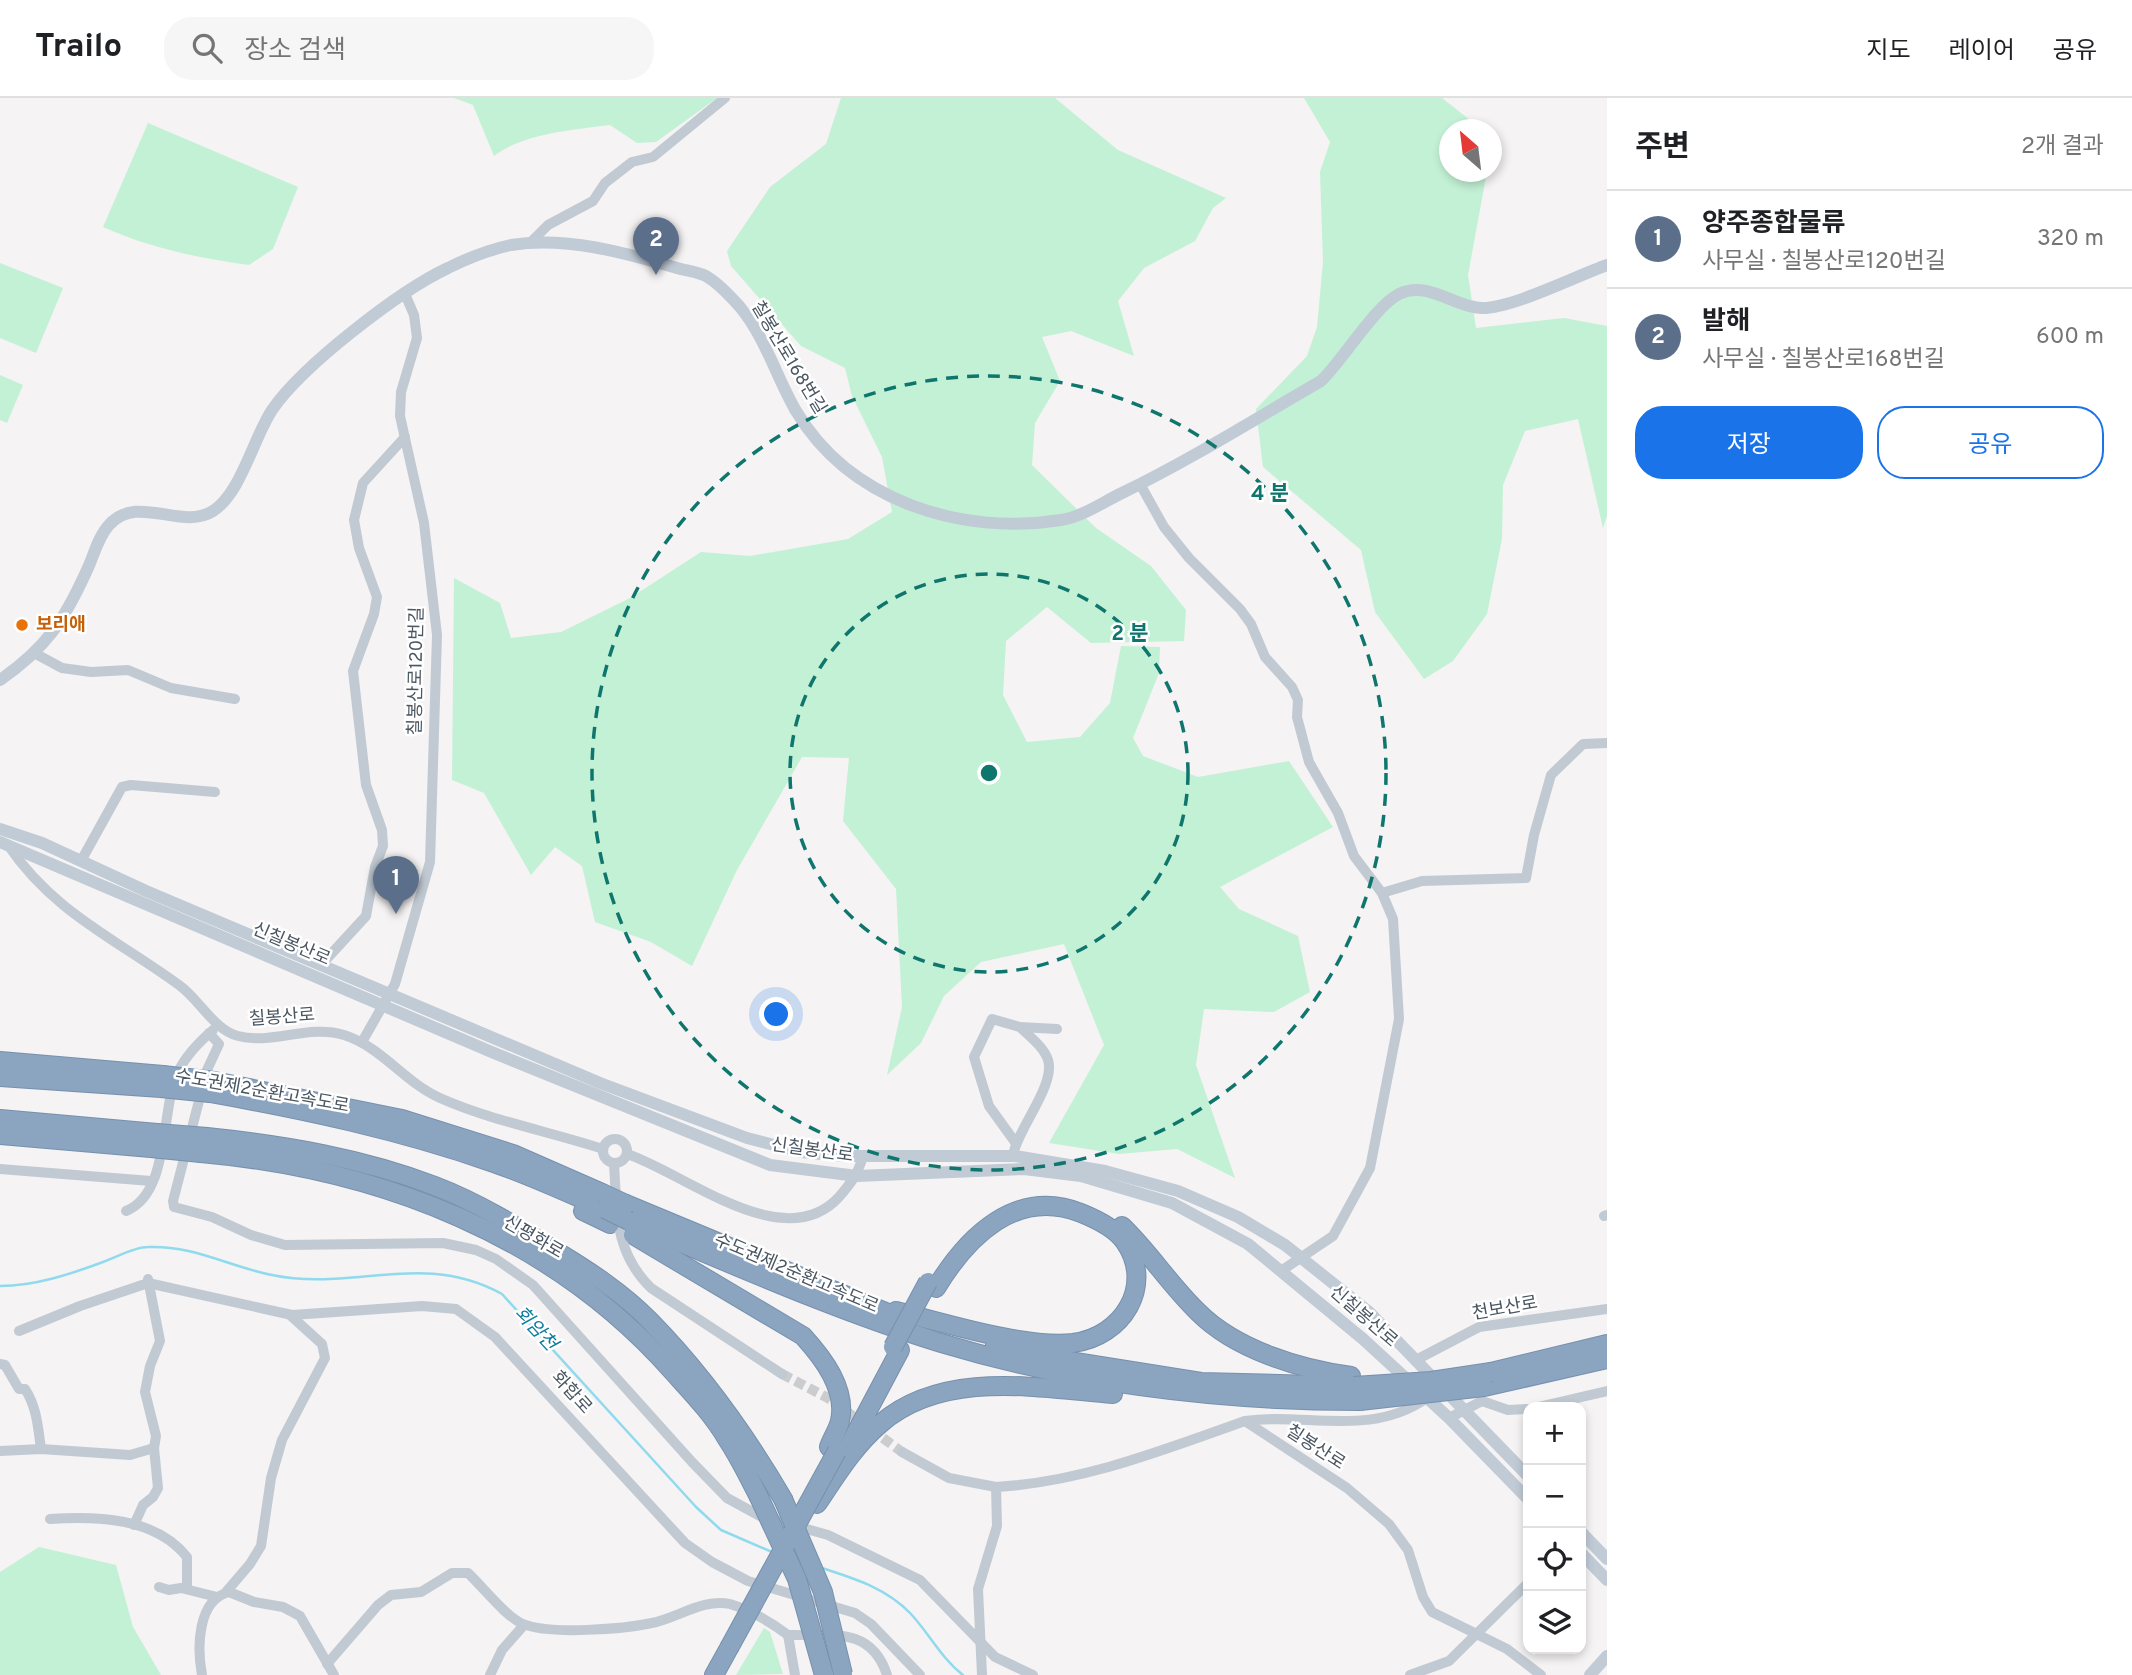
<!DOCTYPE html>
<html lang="ko">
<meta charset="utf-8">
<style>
body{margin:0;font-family:Overpass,"Noto Sans KR",sans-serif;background:#f6f6f6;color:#202124}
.controls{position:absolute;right:21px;bottom:21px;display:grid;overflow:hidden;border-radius:14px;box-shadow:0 4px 10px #0003}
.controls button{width:63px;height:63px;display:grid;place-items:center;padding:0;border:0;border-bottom:2px solid #e0e0e0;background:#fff;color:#202124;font:35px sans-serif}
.compass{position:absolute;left:1439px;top:21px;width:63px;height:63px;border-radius:50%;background:#fff;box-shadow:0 4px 10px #0003;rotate:332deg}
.you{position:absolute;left:777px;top:917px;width:24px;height:24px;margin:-18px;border:5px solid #fff;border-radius:50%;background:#1a73e8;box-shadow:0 0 0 10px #1a73e833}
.badge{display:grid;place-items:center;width:46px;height:46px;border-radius:50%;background:#1a73e8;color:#fff;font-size:23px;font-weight:700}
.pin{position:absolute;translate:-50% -58px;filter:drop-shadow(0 2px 4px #0008)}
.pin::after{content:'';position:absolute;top:37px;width:24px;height:21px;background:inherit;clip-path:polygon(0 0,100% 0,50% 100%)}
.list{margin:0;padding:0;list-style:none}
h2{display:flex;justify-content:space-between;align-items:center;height:91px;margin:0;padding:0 28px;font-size:30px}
h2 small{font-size:23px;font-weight:400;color:#757577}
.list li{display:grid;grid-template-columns:46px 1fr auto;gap:21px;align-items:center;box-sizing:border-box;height:98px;padding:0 28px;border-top:2px solid #e0e0e0}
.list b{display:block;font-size:26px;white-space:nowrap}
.list p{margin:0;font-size:23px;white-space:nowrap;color:#757577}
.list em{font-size:23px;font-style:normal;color:#757577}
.actions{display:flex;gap:14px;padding:21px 28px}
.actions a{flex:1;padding:16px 0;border:2px solid #1a73e8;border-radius:28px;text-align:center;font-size:24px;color:#1a73e8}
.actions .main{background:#1a73e8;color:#fff}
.icon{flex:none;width:38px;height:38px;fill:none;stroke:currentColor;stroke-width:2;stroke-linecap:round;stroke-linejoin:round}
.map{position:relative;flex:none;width:1607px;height:1577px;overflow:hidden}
header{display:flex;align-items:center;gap:42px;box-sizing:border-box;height:98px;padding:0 35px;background:#fff;border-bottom:2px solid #e0e0e0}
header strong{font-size:33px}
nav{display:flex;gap:38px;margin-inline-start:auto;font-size:24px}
.search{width:490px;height:63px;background:#f6f6f6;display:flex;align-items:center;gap:18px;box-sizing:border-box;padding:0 24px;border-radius:28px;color:#757577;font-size:26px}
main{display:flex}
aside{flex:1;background:#fff}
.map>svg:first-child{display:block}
.green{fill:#c3f1d5}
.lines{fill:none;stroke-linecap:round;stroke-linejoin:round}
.stream{stroke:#90daee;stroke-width:2.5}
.street-tunnel{stroke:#caccce;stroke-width:10;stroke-dasharray:10 5;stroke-linecap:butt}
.highway-casing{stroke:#7690ad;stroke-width:20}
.street{stroke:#c1cad2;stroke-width:10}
.secondary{stroke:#c1cbd6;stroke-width:12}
.highway{stroke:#8ba5c1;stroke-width:18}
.highway-bridge-casing{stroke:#7690ad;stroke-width:20;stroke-linecap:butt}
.highway-bridge{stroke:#8ba5c1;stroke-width:18}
.ring{fill:none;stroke:#0f766e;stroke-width:3.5;stroke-dasharray:12 9}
.food-dot{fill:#e8710a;stroke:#fff;stroke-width:2.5}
.labels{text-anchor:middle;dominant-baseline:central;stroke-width:5;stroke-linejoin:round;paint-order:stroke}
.street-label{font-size:18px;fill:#4a5661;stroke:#fff}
.food-label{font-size:18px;font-weight:bold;fill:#c56008;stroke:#fff;text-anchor:start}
.water-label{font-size:19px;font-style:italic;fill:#0c7c9b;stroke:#fff}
.centre{fill:#0f766e;stroke:#fff;stroke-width:3.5}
.ring-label{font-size:21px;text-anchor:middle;font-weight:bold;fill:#0f766e;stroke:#fff;stroke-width:5;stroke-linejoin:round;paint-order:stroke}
</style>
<header>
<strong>Trailo</strong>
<div class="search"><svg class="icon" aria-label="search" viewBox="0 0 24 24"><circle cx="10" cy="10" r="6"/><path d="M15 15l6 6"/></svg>장소 검색</div>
<nav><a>지도</a><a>레이어</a><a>공유</a></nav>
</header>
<main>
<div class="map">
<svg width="1607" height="1577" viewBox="0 0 1607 1577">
<rect width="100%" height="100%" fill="#f5f3f3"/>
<g class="green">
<path d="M454,0h263l-61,44 -19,1 -27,-18c-37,5 -86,8 -116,31l-21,-51z"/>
<path d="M841,0h214l63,52 108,48 -13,10 -18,33 -51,27 -26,33 16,55 -63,-25 -29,6 18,44 -25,42 -3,42 64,63 55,38 35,44 -2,31 -93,2 -44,-36 -41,34 -3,54 24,47 53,-5 30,-34 11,-57 39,1 -1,26 -26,65 10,18 55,21 91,-16 44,66 -113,60 19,22 59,27 12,56 -36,20 -70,-3 -8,56 39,113 -58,-29 -58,5 -70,-11 55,-98 -40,-101 -83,18 -37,34 -23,47 -34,32 15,-68 -6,-118 -53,-68 6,-63 -47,-1 -65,113 -45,96 -41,-24 -56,-20 -13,-56 -27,-19 -24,28 -47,-82 -32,-13 2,-202 46,25 11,35 50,-6 69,-34 71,-46 49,4 98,-17 44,-27 -10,-55 -30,-61 -7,-28 -44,-22 -70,-80 -4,-15 43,-64 56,-43z"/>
<path d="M1304,0h138l28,22 3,9 -23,1v42h34l2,5 -18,98 8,53 88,-10 43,8v190l-4,12 -25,-109 -53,12 -22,54 -1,54 -15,75 -34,47 -29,18 -49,-67 -14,-62 -98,-83 -7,-58 51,-53 10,-29 6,-65 -3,-90 10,-30z"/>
<path d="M148,25l150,64 -25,62 -24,16c-51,-7 -99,-17 -146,-38z"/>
<path d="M0,165l63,25 -27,65 -36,-15z"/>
<path d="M0,277l23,10 -16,38 -7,-3z"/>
<path d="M39,1449l77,18 17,62 28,48h-161v-103z"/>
<path d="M764,1530l6,4 13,42 -47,1z"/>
</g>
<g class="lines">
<g class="stream">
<path d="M0,1188c35,0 71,-12 103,-24 14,-5 31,-15 45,-15 45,-2 82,20 124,28 81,17 150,-25 230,19l194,213 25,23 51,22"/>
<path d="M819,1469c33,11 66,20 91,46 19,20 31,45 53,62"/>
</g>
<path class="street-tunnel" d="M782,1276l46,24 74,54"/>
<defs>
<g id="highway">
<path d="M0,963l163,14"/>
<path d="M0,979l161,11"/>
<path d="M214,983l188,38 111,35 89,39"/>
<path d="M210,995c96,17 189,37 281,69 39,13 77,31 114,47"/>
<path d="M0,1021l157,14"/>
<path d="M0,1037l151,13"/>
<path d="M207,1039c77,8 155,21 228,49 42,16 83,41 121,65 33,20 67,42 94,70 52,53 95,113 133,178"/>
<path d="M201,1055c179,16 352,82 473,220 19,21 39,42 53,66 12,18 21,37 31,56"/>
<path d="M626,1106l262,109"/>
<path d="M583,1113l27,13"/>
<path d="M629,1123c103,43 205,89 312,122 136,41 276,58 419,58"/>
<path d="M1122,1128c28,27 48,59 76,86 38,38 102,57 153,64"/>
<path d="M633,1137l170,101c20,22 44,53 37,85 -2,9 -8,17 -11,26"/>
<path d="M896,1213c50,12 127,37 177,32 49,-6 82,-57 52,-101 -10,-14 -29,-23 -44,-29 -65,-26 -114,24 -145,75"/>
<path d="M995,1247l74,16 132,21 153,4"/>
<path d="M1491,1274l116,-28"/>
<path d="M1484,1289l123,-28"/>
<path d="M849,1348l51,-96"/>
<path d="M817,1406c19,-28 37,-58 63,-80 63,-55 158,-36 233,-30"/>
<path d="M714,1577l15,-27"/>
</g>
</defs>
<use href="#highway" class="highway-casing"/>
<g class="street">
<path d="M529,146l19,-19 45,-24 12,-18 27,-21 21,-5 72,-59"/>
<path d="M1140,386l24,43 25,31 51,51 11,15 14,33 27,30 6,13 -1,17 12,45 29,51 16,43 28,37 11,26 6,100 -29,149 -37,68 -52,35"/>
<path d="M36,556l26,14 29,4 37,-2 43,18 64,11"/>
<path d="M8,747c45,67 108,94 171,140 20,14 35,45 59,51 34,9 71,-12 106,-1 38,12 60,47 96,63 49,22 111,34 163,51"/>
<path d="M81,763l41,-74 9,-2 84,7"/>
<path d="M1382,795l40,-12 104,-3 8,-43 17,-60 32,-31 24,-1"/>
<path d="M321,867l45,-49 9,-49 8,-21 -1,-16 -16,-45 -13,-114 21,-57 3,-17 -18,-49 -5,-28 9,-37 42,-46"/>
<path d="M209,935l10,11 -12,26 -34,131 1,6 38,10 39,18 34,10 158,-2 33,7 20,9 37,26 159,177 35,36 33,18 68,19 92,45 75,77 38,18"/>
<path d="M362,944l33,-58 35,-122 7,-227 -13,-112 -24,-107 1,-24 16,-54 -3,-23 -9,-21"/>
<circle cx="615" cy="1053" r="12"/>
<path d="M1015,1044l-26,-36 -15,-49 18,-38 28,8 37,2"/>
<path d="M627,1056c58,19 157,103 212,43 12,-14 19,-23 24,-41"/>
<path d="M1013,1058c3,-25 43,-71 35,-96 -4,-13 -19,-24 -28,-33"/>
<path d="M614,1065c3,48 0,89 37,125l131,86"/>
<path d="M0,1071l151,12"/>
<path d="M126,1113c45,-18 34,-102 52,-139 8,-17 21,-30 35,-42"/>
<path d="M1604,1118l3,-1"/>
<path d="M19,1233l61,-25 68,-23 144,32 130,-9 34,3 39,28 190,206 27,19 36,19 107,32 16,11 49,51"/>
<path d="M1416,1262l63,-33 128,-18"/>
<path d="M0,1266l5,1 14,24h6c12,18 13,39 16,60"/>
<path d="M1538,1309l69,-16"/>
<path d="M1449,1320l33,-17 26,9 20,-1"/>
<path d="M1245,1323c61,-9 125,17 182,-23"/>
<path d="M0,1353l41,-2 89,6 24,-7 2,-12 -11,-44 5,-26 10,-25 -12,-62"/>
<path d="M902,1354l47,26 47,9"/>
<path d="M50,1421c46,-3 105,-2 137,38v32"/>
<path d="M134,1427l9,-20 10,-8 5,-9 -4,-40"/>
<path d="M159,1489l10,3 12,-2 36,9"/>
<path d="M226,1494l24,-28 11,-18 10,-68 11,-38 43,-82 -3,-14 -32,-29"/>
<path d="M788,1537c41,1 83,-10 99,40"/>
<path d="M788,1537l7,40"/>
<path d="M327,1566l51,-59 13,-10 30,-3 31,-19h16c14,13 38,44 55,51 27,11 101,5 129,-1 25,-5 52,-25 78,-19 20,6 42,19 58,31"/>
<path d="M202,1577c-5,-27 -5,-75 27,-83l25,10 29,5 17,9 34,59"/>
<path d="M490,1577l12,-25 22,-25"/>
<path d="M982,1577l-4,-86 19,-63 -1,-39c87,-5 167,-37 249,-66l102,67 42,36 19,26 15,47 9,15 75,37 34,26"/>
<path d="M1410,1577l39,-14 79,-78"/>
</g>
<g class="secondary">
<path d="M0,582c46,-32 64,-59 87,-110 7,-15 11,-33 22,-45 28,-32 73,6 104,-14 28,-18 40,-72 59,-101 30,-44 127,-119 176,-142 18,-9 44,-19 63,-23 55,-9 115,8 166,23 10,3 24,4 32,10 11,7 23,20 31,29 25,30 37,71 56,104 54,90 165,125 265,109 21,-3 42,-18 61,-27 68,-33 133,-74 199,-112 22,-21 54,-75 78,-87 29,-14 55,13 82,14 30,1 95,-32 126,-43"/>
<path d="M0,731l42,14 104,48 454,192 147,55 54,14 43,4h171l90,15 73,20 60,26 47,28 84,67 159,164"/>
<path d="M0,744l494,211 276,112 87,11 167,-7 57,7 91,27 76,41 115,95 86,79 79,81"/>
<path d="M1581,1434l26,27"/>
<path d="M1581,1455l26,27"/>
<path d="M1590,1577l17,-19"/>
</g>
<use href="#highway" class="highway"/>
<defs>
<g id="highway-bridge">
<path d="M163,977l51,6"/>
<path d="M161,990l49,5"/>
<path d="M157,1035l50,4"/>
<path d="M151,1050l50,5"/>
<path d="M602,1095l24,11"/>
<path d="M605,1111l24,12"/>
<path d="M893,1249l35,-65"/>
<path d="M1354,1288l77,-5 60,-9"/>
<path d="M1360,1303l124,-14"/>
<path d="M758,1397l39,84 27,96"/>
<path d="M783,1401l40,93 20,82"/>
<path d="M729,1550l108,-197"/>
</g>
</defs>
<use href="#highway-bridge" class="highway-bridge-casing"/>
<use href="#highway-bridge" class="highway-bridge"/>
</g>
<g class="ring">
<circle cx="989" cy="675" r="199"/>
<circle cx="989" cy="675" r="397"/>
</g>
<circle class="food-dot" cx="22" cy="527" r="7"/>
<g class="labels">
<g class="street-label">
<text transform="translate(788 260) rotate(59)">칠봉산로168번길</text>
<text transform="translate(417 573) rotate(-89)">칠봉산로120번길</text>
<text transform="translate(291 847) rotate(23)">신칠봉산로</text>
<text transform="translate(282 920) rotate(-4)">칠봉산로</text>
<text transform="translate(262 994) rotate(10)">수도권제2순환고속도로</text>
<text transform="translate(812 1053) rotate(8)">신칠봉산로</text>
<text transform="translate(533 1140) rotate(30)">신평화로</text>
<text transform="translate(796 1176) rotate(23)">수도권제2순환고속도로</text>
<text transform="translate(1505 1211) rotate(-10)">천보산로</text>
<text transform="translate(1363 1219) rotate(41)">신칠봉산로</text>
<text transform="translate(571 1295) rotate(48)">화합로</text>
<text transform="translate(1315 1350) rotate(33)">칠봉산로</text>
</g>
<g class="food-label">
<text x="36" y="527">보리애</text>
</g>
<g class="water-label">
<text transform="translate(535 1231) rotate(47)">회암천</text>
</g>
</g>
<circle cx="989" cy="675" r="10" class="centre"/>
<g class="ring-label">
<text x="1270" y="402">4 분</text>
<text x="1130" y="542">2 분</text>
</g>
</svg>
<div class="controls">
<button>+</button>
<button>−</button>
<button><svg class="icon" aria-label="locate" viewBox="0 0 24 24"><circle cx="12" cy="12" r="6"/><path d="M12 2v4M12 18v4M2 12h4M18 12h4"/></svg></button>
<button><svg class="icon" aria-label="layers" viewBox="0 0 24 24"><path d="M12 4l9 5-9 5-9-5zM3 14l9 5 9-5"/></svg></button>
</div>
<svg class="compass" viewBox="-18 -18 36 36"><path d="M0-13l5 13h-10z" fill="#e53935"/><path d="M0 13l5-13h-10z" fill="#757577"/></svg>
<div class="you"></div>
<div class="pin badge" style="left:396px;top:816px;background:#5c6f8a">1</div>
<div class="pin badge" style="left:656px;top:177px;background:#5c6f8a">2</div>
</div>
<aside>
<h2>주변<small>2개 결과</small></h2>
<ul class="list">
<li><span class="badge" style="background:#5c6f8a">1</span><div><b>양주종합물류</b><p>사무실 · 칠봉산로120번길</p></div><em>320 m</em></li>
<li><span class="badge" style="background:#5c6f8a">2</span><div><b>발해</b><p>사무실 · 칠봉산로168번길</p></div><em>600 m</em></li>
</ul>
<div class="actions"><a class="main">저장</a><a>공유</a></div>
</aside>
</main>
